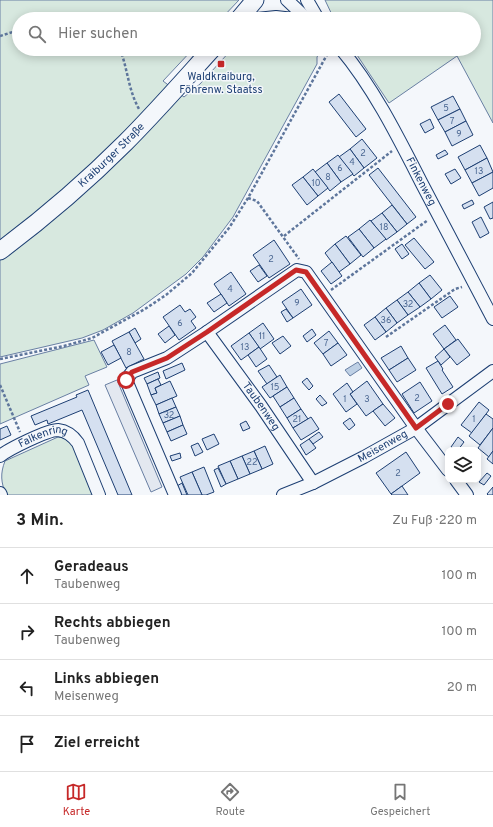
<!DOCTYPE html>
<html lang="de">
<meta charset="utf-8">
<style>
body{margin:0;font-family:Overpass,sans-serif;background:#f6f6f6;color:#222}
.controls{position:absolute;right:12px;bottom:12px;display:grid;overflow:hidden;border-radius:8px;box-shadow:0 2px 10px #0003}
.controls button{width:36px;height:36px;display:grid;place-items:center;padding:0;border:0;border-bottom:1px solid #e0e0e0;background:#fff;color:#222;font:20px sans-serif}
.stop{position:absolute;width:12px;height:12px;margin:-9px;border:3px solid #c62828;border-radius:50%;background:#fff}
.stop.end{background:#c62828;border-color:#fff;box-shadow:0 1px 4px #0008}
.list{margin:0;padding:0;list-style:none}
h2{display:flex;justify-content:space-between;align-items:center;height:52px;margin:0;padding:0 16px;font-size:17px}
h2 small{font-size:13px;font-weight:400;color:#767676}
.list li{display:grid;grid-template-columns:26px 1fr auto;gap:12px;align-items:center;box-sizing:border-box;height:56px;padding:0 16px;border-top:1px solid #e0e0e0}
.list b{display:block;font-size:15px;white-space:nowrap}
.list p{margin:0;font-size:13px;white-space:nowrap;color:#767676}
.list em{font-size:13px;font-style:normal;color:#767676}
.icon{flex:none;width:22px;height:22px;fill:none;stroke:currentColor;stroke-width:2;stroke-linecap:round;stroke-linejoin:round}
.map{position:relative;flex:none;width:493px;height:495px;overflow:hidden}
.search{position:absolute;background:#fff;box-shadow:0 2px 10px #0003;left:12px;right:12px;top:12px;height:44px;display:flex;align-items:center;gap:10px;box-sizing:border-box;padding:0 14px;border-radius:22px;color:#767676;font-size:15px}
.sheet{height:276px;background:#fff}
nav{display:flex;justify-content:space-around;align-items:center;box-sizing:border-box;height:56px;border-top:1px solid #e0e0e0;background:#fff;font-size:11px;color:#767676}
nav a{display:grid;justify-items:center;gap:2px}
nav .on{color:#c62828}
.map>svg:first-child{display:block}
.green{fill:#d7e8df;stroke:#687fa3}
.parking{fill:#e3e8f0;stroke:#687fa3}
.water{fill:#bed0e5;stroke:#687fa3}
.building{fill:#d5e0f0;stroke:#1d3f73}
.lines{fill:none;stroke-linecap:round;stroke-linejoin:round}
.minor-casing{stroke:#1d3f73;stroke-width:14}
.secondary-casing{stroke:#1d3f73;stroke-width:19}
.path{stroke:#5e769c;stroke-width:2.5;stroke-dasharray:3 2;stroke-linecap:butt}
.minor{stroke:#f4f7fb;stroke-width:12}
.secondary{stroke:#f4f7fb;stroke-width:17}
.route{stroke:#c62828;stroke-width:5}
.poi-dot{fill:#c62828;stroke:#f4f7fb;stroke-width:1.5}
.labels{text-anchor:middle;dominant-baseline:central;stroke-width:3;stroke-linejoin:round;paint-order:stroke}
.number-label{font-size:9px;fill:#4b6792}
.poi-label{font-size:11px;fill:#1d3f73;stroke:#f4f7fb}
.street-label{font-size:11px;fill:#1d3f73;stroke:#f4f7fb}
</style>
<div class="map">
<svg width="493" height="495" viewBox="0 0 493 495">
<rect width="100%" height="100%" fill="#f4f7fb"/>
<g class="green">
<path d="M0,0h239l-18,19h-202v30h174l-30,32 21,16 16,-13 32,-35h90l-5,8v7l-84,153 -30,40 -17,17 -53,39 -30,17 -21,8 -82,19z"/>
<path d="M325,0h168v123l-36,-67 -68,47 -36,-54h121v-30h-140z"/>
<path d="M94,340l13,27 -22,9 4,9 -89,39v-60z"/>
<path d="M58,437l6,1 10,8 19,49h-87c-5,-13 -6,-21 -1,-34z"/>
</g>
<path class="parking" d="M117,380l45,107 -11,5 -46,-107z"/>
<path class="water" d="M358,362l4,6 -12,8 -5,-6z"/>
<g class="building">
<path d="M339,94l27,35 -10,8 -27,-35z"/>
<path d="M453,96l7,13 -22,11 -7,-13z"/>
<path d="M460,109l6,12 -21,11 -7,-12z"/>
<path d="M430,119l4,9 -9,5 -5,-9z"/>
<path d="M466,121l7,14 -21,11 -7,-14z"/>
<path d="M362,139l15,19 -13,10 -14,-19z"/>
<path d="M480,145l7,13 -22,12 -7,-13z"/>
<path d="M350,149l14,19 -10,8 -15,-19z"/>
<path d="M445,150l3,4 -10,5 -2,-4z"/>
<path d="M338,155l15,19 -12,8 -14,-19z"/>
<path d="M487,158l6,14 -21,11 -7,-13z"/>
<path d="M327,163l14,19 -11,9 -15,-19z"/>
<path d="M378,168l38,49 -9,7 -38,-49z"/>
<path d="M313,169l15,19 -10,8 -15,-19z"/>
<path d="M455,169l6,9 -10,6 -6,-10z"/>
<path d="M493,172v16l-14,8 -7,-13z"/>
<path d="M303,177l15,19 -11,9 -15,-20z"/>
<path d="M472,200l2,4 -10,5 -2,-4z"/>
<path d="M493,202v16l-3,1 -6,-12z"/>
<path d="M392,205l15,19 -10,8 -15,-19z"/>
<path d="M382,213l15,19 -11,8 -15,-19z"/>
<path d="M481,217l8,16 -9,5 -8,-16z"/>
<path d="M370,220l16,19 -12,9 -15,-19z"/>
<path d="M359,229l15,19 -11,9 -15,-20z"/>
<path d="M346,236l15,19 -11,9 -15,-20z"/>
<path d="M414,238l20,24 -9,7 -20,-24z"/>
<path d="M274,240l16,24 -21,14 -16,-23z"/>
<path d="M335,244l15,20 -11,8 -14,-19z"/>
<path d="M402,244l7,10 -7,5 -7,-10z"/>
<path d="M332,262l10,14 -11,8 -10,-13z"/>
<path d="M259,265l8,11 -9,6 -8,-11z"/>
<path d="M231,272l15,22 -17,12 -15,-22z"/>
<path d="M430,275l12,15 -11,9 -12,-16z"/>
<path d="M419,283l12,16 -11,8 -12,-15z"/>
<path d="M301,289l11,16 -19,13 -11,-16z"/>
<path d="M408,292l12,15 -12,8 -11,-15z"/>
<path d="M221,294l6,9 -13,9 -7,-9z"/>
<path d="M450,296l8,11 -16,11 -8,-11z"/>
<path d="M397,300l11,15 -11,8 -11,-15z"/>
<path d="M180,305l5,7 5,-3 6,8 -5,4 5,7 -17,12 -16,-23z"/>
<path d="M386,308l11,15 -11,9 -11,-15z"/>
<path d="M286,309l7,9 -6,4 -6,-10z"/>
<path d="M375,317l11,15 -11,8 -11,-15z"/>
<path d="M263,323l11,16 -14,10 -11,-16z"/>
<path d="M445,325l11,15 -12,9 -11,-15z"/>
<path d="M169,326l6,9 -10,8 -7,-9z"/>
<path d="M135,328l6,11 -6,4 -6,-11z"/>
<path d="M312,329l4,6 -9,7 -4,-6z"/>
<path d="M329,331l9,12 -15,11 -9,-11z"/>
<path d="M129,332l15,27 -18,9 -14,-27z"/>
<path d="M249,333l10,14 -18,13 -10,-14z"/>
<path d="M283,336l8,10 -11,8 -8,-11z"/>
<path d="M458,339l12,16 -13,10 -13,-16z"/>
<path d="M338,343l9,12 -16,11 -8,-12z"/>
<path d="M114,345l7,13 -13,7 -7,-13z"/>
<path d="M401,346l7,12 -19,12 -8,-12z"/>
<path d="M259,347l8,12 -11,8 -8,-12z"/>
<path d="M444,349l6,8 -9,8 -6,-8z"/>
<path d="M408,358l8,12 -19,12 -8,-12z"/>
<path d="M438,361l5,8 -1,1 11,17 -11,7 -16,-26z"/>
<path d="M182,363l3,7 -19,9 -3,-8z"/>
<path d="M269,365l8,12 -10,7 -9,-13z"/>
<path d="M158,372l2,6 -13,6 -3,-6z"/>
<path d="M280,375l7,12 -17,11 -8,-11z"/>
<path d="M307,378l6,8 -4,4 -7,-8z"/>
<path d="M158,379l3,6 -6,3 2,5 -6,2 -4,-11z"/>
<path d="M170,381l7,15 -21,9 -5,-10 6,-2 -2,-5z"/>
<path d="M367,381l16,23 -17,12 -16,-22z"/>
<path d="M420,382l12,19 -18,12 -12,-19z"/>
<path d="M347,383l6,9 -3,2 7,10 -11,8 -13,-18z"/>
<path d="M287,387l7,11 -14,9 -7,-11z"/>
<path d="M88,390l44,105h-14l-36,-85 -34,14 -1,-4 -12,5 -4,-9 46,-19 -1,-2z"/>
<path d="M320,395l7,8 -5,3 -6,-7z"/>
<path d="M172,398l4,9 -17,7 -3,-9z"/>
<path d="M294,398l7,11 -14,9 -7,-11z"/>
<path d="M479,402l10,8 -17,23 -11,-8z"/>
<path d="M383,404l12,14 -10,8 -12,-15z"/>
<path d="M176,407l4,9 -17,7 -4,-9z"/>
<path d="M301,409l7,10 -15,9 -6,-10z"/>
<path d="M486,414l7,5v9l-13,17 -11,-9z"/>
<path d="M180,416l3,9 -16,7 -4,-9z"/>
<path d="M311,417l8,12 -18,11 -8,-12z"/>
<path d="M350,418l5,7 -6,5 -6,-7z"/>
<path d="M246,421l4,7 -7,3 -3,-7z"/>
<path d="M183,425l4,9 -16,7 -4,-9z"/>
<path d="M7,426l4,9 -11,5v-11z"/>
<path d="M493,428v23l-4,6 -11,-9z"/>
<path d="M319,432l4,5 -10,7 -4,-5z"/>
<path d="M214,434l5,10 -12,6 -5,-11z"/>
<path d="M458,437l6,5 -6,8h-2l-5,-3z"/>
<path d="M309,439l7,9 -10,7 -6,-10z"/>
<path d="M198,443l5,9 -8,4 -4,-10z"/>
<path d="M265,446l8,18 -11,5 -8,-18z"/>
<path d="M254,451l8,18 -12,5 -8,-18z"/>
<path d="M493,451v13l-6,-5z"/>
<path d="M406,452l14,21 -29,21 -15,-21z"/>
<path d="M180,453l1,5 -9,3 -2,-5z"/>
<path d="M242,456l8,18 -12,5 -8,-18z"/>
<path d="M230,461l8,18 -12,5 -8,-18z"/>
<path d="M204,467l10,25 -8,3h-4l-10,-23z"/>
<path d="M218,468l8,16 -5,3 -7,-17z"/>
<path d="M192,472l10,23h-14l-8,-18z"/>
<path d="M487,473l4,3 -7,9 -5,-3z"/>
<path d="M182,483l5,12h-6l-4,-9z"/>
<path d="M402,486l6,9h-16l-1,-1z"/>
<path d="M493,487v8h-5l-1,-1z"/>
</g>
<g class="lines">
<defs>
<g id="minor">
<path d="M287,0l20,19"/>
<path d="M307,0l11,19"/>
<path d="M257,19l19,-2 17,2"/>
<path id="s1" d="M341,49c32,38 57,88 80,133 24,46 48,91 72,137"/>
<path id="s2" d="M207,332l54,74 52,77"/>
<path id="s3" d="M0,456c9,-7 47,-26 58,-26 9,1 15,6 20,13l21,52"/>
<path d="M456,480l11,15"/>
<path d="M0,493l1,2"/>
<path d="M175,495l-49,-115 6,-8 35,-14 40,-26 90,-62 9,2 110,156 32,42"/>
<path id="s4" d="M283,495l30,-12 51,-26 52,-29 77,-57"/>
</g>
<g id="secondary">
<path d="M239,19l16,-19"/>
<path id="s5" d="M0,251c44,-33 86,-69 125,-108 30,-30 58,-62 87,-94"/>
</g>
</defs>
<use href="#minor" class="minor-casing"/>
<use href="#secondary" class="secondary-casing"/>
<g class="path">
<path d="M53,19c15,-5 33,-10 47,0"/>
<path d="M0,36l19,-6"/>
<path d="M120,49c8,21 8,40 19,60"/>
<path d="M248,198l9,3 42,58"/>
<path d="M284,236l108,-85"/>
<path d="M331,290l97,-70"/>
<path d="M386,337l69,-48 7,-2"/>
<path d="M0,359l64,-13 28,-8 53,-29 21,-14 26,-22 37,-45 19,-30 81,-147"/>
<path d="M0,385l20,47"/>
</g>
<use href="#minor" class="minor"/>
<use href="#secondary" class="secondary"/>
</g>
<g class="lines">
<path class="route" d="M126,380l6,-8 35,-14 40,-26 89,-62 10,2 110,156 32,-24"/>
</g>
<rect class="poi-dot" x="217" y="60" width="8" height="8" rx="2"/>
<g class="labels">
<g class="number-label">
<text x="446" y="108">5</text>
<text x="452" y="121">7</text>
<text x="459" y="134">9</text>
<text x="363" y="153">2</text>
<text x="352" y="162">4</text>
<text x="340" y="168">6</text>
<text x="479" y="171">13</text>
<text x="328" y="177">8</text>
<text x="316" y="183">10</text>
<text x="384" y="227">18</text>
<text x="271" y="259">2</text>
<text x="230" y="289">4</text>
<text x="297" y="303">9</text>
<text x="408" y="304">32</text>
<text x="386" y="320">36</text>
<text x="180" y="323">6</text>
<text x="262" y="336">11</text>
<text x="326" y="343">7</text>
<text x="245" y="347">13</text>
<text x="129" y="352">8</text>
<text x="275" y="387">15</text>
<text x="417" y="398">2</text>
<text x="345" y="399">1</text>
<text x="367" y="399">3</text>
<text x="169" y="415">32</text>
<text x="297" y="419">21</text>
<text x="474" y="419">1</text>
<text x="252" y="462">22</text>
<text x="398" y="473">2</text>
</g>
<g class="poi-label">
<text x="221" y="77">Waldkraiburg,<tspan x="221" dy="13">Föhrenw. Staatss</tspan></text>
</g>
<g class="street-label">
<text stroke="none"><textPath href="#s5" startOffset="147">Kraiburger Straße</textPath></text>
<text stroke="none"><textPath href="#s1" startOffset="155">Finkenweg</textPath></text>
<text stroke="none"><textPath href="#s2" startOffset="92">Taubenweg</textPath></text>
<text stroke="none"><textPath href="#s3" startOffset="48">Falkenring</textPath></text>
<text stroke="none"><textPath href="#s4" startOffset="111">Meisenweg</textPath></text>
</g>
</g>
</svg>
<div class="controls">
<button><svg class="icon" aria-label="layers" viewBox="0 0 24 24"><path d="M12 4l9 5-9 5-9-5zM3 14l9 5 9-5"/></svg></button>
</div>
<div class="stop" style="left:126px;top:380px"></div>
<div class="stop end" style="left:448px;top:404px"></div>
<div class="search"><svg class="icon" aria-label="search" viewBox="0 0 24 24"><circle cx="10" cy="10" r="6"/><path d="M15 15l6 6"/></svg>Hier suchen</div>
</div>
<section class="sheet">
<h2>3 Min.<small>Zu Fuß · 220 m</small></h2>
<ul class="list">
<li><svg class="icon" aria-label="ahead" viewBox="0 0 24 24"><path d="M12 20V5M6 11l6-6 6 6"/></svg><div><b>Geradeaus</b><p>Taubenweg</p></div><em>100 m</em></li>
<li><svg class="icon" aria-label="right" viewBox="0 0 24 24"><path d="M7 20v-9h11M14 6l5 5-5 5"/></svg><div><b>Rechts abbiegen</b><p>Taubenweg</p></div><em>100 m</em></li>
<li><svg class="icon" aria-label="left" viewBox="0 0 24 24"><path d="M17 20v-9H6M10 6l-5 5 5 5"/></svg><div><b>Links abbiegen</b><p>Meisenweg</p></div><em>20 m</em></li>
<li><svg class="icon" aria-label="arrive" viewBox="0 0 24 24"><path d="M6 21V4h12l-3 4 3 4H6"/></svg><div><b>Ziel erreicht</b></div></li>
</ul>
</section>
<nav>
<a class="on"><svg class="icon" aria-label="map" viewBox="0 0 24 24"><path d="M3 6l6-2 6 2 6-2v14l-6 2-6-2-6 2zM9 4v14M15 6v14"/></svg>Karte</a>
<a><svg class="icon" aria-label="directions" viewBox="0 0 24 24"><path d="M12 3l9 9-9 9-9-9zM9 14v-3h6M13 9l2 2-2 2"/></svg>Route</a>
<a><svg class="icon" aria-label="saved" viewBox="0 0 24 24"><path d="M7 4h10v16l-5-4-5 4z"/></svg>Gespeichert</a>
</nav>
